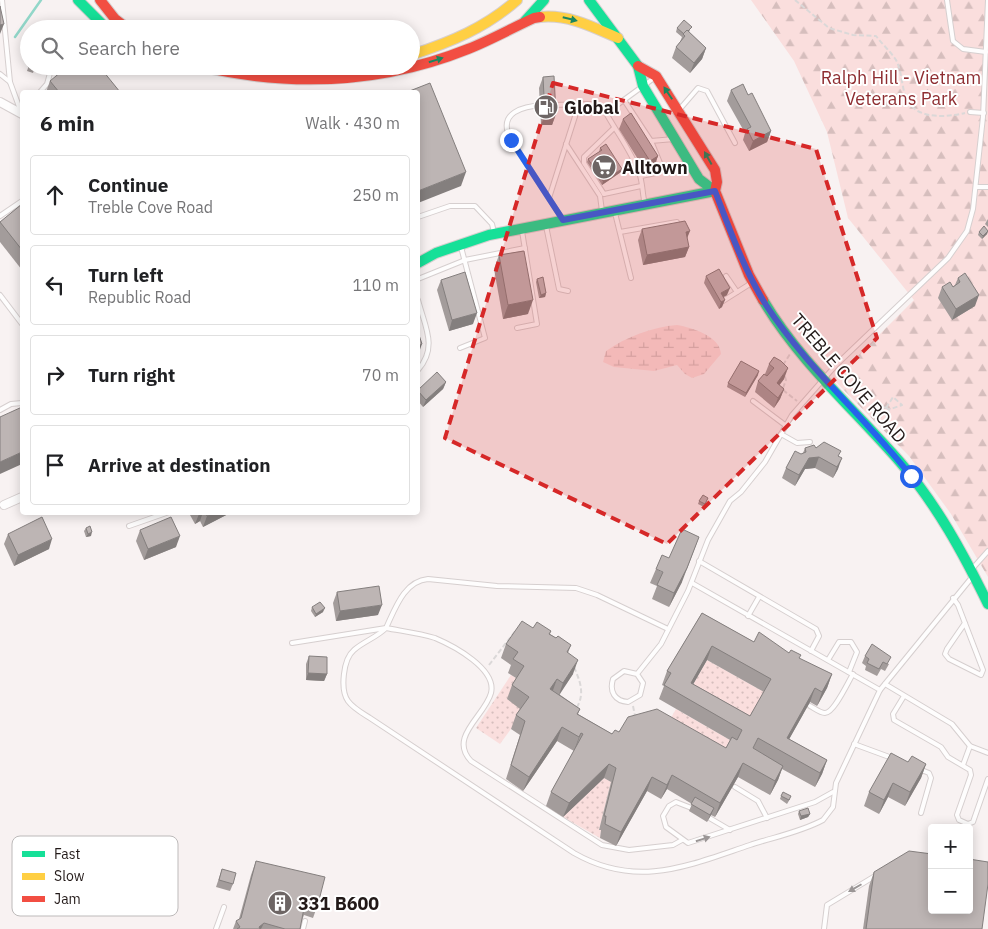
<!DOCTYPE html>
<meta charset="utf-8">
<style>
body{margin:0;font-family:"IBM Plex Sans",sans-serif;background:#f2f2f2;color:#202124}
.controls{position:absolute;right:15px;bottom:15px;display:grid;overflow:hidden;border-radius:5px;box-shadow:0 2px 12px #0003}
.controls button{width:45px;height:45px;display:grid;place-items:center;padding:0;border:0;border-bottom:1px solid #e0e0e0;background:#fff;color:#202124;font:25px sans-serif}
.stop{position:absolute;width:15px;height:15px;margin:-11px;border:4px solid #2563eb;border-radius:50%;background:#fff}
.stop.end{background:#2563eb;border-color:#fff;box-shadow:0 1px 5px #0008}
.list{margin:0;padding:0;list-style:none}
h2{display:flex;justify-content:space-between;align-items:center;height:65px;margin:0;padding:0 20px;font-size:21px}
h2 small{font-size:16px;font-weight:400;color:#757577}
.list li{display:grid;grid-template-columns:32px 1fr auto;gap:15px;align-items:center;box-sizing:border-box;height:80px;margin:0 10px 10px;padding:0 10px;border:1px solid #e0e0e0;border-radius:5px}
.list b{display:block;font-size:19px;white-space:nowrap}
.list p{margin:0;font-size:16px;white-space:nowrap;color:#757577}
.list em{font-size:16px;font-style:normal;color:#757577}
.icon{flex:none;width:28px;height:28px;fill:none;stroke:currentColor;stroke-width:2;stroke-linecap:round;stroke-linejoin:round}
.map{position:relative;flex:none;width:988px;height:929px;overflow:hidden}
.search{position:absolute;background:#fff;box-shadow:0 2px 12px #0003;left:20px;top:20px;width:400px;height:55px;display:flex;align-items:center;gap:12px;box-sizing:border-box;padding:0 18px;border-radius:28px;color:#757577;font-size:19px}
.panel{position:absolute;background:#fff;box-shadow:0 2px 12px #0003;left:20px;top:90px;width:400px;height:425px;border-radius:5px}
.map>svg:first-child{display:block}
.grass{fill:url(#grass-dots)}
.forest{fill:url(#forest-firs)}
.wetland{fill:url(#wetland-marsh)}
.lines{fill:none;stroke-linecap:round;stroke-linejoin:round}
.stream{stroke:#92d7c9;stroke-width:2.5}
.lane-casing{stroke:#d6cfcf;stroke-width:6}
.street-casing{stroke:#d6cfcf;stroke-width:10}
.fast-casing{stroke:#d6cfcf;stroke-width:12}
.slow-casing{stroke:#d6cfcf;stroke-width:12}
.jam-casing{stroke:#d6cfcf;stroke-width:12}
.path{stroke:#dbd8d8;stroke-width:2;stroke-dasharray:5 2.5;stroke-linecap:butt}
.lane{stroke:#fefdfd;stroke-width:4}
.street{stroke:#fefdfd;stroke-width:8}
.fast{stroke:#16e098;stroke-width:10}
.slow{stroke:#ffcf43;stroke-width:10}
.jam{stroke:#f24e42;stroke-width:10}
.wall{fill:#a39c9b;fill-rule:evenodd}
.shaded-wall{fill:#847f7e}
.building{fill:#bdb5b4;stroke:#847f7e;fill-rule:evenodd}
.oneway{fill:#1b865e}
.oneway2{fill:#9b9696}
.route{stroke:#2563eb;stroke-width:6}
.marked{fill:#d62828;fill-opacity:0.2;stroke:#d62828;stroke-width:4;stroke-dasharray:10 6;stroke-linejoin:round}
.labels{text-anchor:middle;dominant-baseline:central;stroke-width:4;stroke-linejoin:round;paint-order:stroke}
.park-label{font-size:18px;fill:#8e2d31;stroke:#fff}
.poi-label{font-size:18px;font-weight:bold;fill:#221918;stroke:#fff;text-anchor:start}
.street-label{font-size:18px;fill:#221918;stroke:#fff}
.key{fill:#fff;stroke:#bdbaba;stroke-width:1}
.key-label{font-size:14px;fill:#221918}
</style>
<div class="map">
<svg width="988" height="929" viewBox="0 0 988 929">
<defs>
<pattern id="grass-dots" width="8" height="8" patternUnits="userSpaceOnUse" patternTransform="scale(1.25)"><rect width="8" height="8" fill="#fadedd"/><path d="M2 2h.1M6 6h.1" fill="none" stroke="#d6bebd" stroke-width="1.8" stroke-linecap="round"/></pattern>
<pattern id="forest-firs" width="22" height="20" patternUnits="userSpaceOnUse" patternTransform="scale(1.25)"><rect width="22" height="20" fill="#fadedd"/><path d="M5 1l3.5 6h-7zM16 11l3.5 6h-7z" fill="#d6bebd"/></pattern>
<pattern id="wetland-marsh" width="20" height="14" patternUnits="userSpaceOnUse" patternTransform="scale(1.25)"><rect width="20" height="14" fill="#fadedd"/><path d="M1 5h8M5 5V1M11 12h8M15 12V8" fill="none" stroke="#d6bebd"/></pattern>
</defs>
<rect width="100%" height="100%" fill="#f8f2f2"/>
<g class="grass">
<path d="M707,660l59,33 -21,37 -59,-33z"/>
<path d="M511,675l8,5 5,31 -24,33 -24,-16z"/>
<path d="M676,709l61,35 -5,10 -68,-24z"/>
<path d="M604,778l7,4 -12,48h2l-1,8 -37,-21z"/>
</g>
<path class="forest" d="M751,0h237v577l-37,-63 -42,-58 -75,-76 80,-80 -66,-82 -21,-86 -33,-71z"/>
<path class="wetland" d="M677,325c16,3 43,11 44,29l-17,20 -12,4 -7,-4 -8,-9 -23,6 -40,-4 -11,-5 3,-11c20,-14 46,-24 71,-26z"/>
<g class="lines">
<path class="stream" d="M15,37l26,-37"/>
<defs>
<g id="lane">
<path d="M2,0l8,82"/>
<path d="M947,0l6,41 10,8 23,3"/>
<path d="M0,74l10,8 11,30"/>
<path d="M40,92l7,-8 5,-18"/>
<path d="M624,100l27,41 9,22 -4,10 -15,3"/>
<path d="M544,105c-20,1 -48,7 -33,35l52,80"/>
<path d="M551,105l40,-1 15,9"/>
<path d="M679,110l19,-22 9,3 28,52"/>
<path d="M970,112l14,1"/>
<path d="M651,141l23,-2"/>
<path d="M566,144l34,52 2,15"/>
<path d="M976,187h12"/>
<path d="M604,194l-20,-31v-6l30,-29"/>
<path d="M604,194l37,-8"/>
<path d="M549,198l30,-94"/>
<path d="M645,204c-3,-10 -2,-22 -6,-31 -7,-21 -22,-40 -33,-60l48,-35"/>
<path d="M615,213l16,65"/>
<path d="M0,216l22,-15"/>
<path d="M418,217l32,-11h25l17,18 2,8"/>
<path d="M546,226l13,63 9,2"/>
<path d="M620,232l57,-10"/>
<path d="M726,276l11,16"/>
<path d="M418,279l47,-19 60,-12"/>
<path d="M0,295l22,29"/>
<path d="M418,300c7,27 20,47 0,70"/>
<path d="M723,301l30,-19"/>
<path d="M517,328l20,-4 -15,-93"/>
<path d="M460,348l25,-10 -24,-91"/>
<path d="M753,401l32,24"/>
<path d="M0,410l11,-6 11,-1"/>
<path d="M781,434l16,9 13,-1"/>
<path d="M129,526l40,-14"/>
<path d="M699,561l117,68 3,7 -8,15"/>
<path d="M972,569l16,-18"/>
<path d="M953,598l5,7 25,65 -2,5 -32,-16 -4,-5 2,-5 18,-26"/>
<path d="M748,616l11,-19"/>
<path d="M292,643l94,-15c9,-19 18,-47 42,-49l69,7 79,2 21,7 71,34"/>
<path d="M828,660l11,-18h12l6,10 -8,20"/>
<path d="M637,674l6,9 -3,12 -12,7c-13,-1 -19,-10 -15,-23l11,-8 13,3 24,-30 27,-53 20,-51 22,-39 11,-9 24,-30 27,-47 44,-50 112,-107 19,-27 6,-22 10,-92 5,-117"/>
<path d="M885,684l67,40 18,22 18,7"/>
<path d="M880,690l93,-114"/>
<path d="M904,696l-11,18 1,6 47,27 7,10 22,13 1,5 -14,40 2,5 9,4 5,-2 15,-43"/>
<path d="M810,706c4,2 10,7 15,7 9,0 23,-31 28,-39"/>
<path d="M854,744l38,14"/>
<path d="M963,765l7,-19"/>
<path d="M919,769l10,4 2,5 -10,35"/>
<path d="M735,787l23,14 9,17"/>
<path d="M694,809l-18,-7 -7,4 -6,10 3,11 22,16 127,-41 18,-10"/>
<path d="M706,816l24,14"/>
<path d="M682,840l-9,5 -44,5 -27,-5 -131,-84c-23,-24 14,-45 20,-68 6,-24 -37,-47 -56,-55 -16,-5 -34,-7 -49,-10 -10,10 -22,13 -32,22 -11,9 -14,40 -6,51 5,7 14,12 22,17l204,135c63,36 113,13 176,-8 24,-8 51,-13 73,-25l10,-13 3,-24 44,-93 -188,-107"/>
<path d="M216,929l8,-22"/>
<path d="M303,929l2,-8"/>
<path d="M824,929l3,-24 48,-29"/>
</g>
<g id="street">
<path d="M0,102l22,12"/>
<path d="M4,505l18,-8"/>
</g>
<g id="fast">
<path d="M78,0l29,29"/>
<path d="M589,0l49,66 5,20 56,93 16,12"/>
<path d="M525,21l19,-21"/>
<path d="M262,66l36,2 50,-2"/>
<path d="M418,263l18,-10 53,-18 226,-44"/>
<path d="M763,300c36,61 91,109 137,162 37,43 63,91 88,142"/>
</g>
<g id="slow">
<path d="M540,17c28,-3 53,10 78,21"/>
<path d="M411,55c40,-13 74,-27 106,-55"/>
</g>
<g id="jam">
<path d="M100,0l15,19 13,10"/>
<path d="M198,66c91,21 183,18 270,-17 23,-9 44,-21 66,-31l6,-1"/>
<path d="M638,66l18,10 59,94 2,12 -2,9 34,84 14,25"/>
</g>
</defs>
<use href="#lane" class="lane-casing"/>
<use href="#street" class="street-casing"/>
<use href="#fast" class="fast-casing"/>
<use href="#slow" class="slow-casing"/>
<use href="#jam" class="jam-casing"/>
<g class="path">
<path d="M795,0l34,28 24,7 23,1c6,8 15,16 20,24 7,13 5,30 12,41 10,19 40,16 57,12"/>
<path d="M783,365l7,-11"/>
<path d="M783,388l3,-8 -2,-6"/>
<path d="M783,390l14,11"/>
<circle cx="885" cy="411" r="3.5"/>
<path d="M886,408l7,-11 9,8 -14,5"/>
<path d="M874,421l7,-7"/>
<path d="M489,665l27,-35"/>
<path d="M574,667c6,14 11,26 3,40"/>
<path d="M633,706l2,10"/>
</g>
<use href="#lane" class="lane"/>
<use href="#street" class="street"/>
<use href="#fast" class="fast"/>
<use href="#slow" class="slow"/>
<use href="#jam" class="jam"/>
</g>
<g class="wall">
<path d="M677,28l13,2 -1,2 17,16 -4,11 -12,14 -18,-15 4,-11 4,-5 2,-5 -6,-5z"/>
<path d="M29,65l6,1 -2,7 -6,-2z"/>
<path d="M543,77l13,37 -4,11h-11l-2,-37z"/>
<path d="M50,81l70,11h-74z"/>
<path d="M731,90l17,5 23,36 -4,11 -18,9 -6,-11 2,-7 -18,-32z"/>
<path d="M623,119l35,37 -4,10 -8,6 -27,-43z"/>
<path d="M600,148l22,21 -1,3 -19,13 -15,-23 1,-3 11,-7z"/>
<path d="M22,204v66l-22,-28v-20z"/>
<path d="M988,219v8l-3,-3z"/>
<path d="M642,229l47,18 -4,10 -42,8 -5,-25z"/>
<path d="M988,231l-1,3 -5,5 -4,-4 1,-3z"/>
<path d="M499,255l29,59 -25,5 -9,-50z"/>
<path d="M706,276l21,19 -4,2 -1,10 -3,2 -15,-26z"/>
<path d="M958,278l17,28 -23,14 -14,-22 4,-11h11l2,-2z"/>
<path d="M537,279l9,14 -1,4 -6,1 -3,-16z"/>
<path d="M441,280l32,44 -24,7 -12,-41z"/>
<path d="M774,357l10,22 -5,6 5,4 -4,10 -6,9 -19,-16 3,-11 7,-7 4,-10z"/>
<path d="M758,375l-13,22 -18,-10 1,-4z"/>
<path d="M446,382l-3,7 -20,18 -5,-6v-11z"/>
<path d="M805,448h11l23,8 -1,13 -5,9 -18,-10 -10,1 -10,17 -13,-8 4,-10 17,-15z"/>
<path d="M708,498l-4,9 -6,-3 1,-3z"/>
<path d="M191,512h41l-29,15 -3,-6 -5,3 -5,-9z"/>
<path d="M86,528l5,8 -5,1 -2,-6z"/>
<path d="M140,530l36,17 -32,13 -8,-19z"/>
<path d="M8,534l41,15 -35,17 -10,-22z"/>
<path d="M656,569l26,13 -13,25 -17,-8 5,-13 -7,-3z"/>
<path d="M337,592l41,23 -42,6 -3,-18z"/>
<path d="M312,607l11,5 -8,5 -4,-6z"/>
<path d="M702,613l52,29 35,11 11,6 32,15 -5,14 -10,18 -7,-4 -21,37 38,21 -5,14 -7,13 -33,-18 -4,11 -8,15 -32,-18 -23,40 -4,-2 -4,7 -18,-11 3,-7 -25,-15 -6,10 -14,-8 -31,55 -16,-8 1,-8h-2l12,-48 -7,-4 -41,39 -17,-11 5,-14 23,-41 -17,-10 -34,50 -17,-12 14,-44 -9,-6 5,-14 4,-6 -13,-10 5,-14 4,-7 -8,-5 3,-8 -10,-7 5,-14 27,-16 18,3 -1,3 6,4 15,7 -3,8 5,21 -14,20 21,15 -2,5 34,20 7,-2 107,16 4,-8 -71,-41 5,-13 -2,-1 5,-14zM707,660l57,32 -14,24 -57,-32z"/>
<path d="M309,656l18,18 -3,7 -18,-1v-16z"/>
<path d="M865,656l24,8 -4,7 -4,-2 -4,7 -12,-6 1,-4 -4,-3z"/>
<path d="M908,762l18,2 -5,14 -16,28 -17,-9 -9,17 -15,-8 5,-14z"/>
<path d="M781,796l9,3 -3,5 -7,-5z"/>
<path d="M799,811l11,3 -2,3 -8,3 -2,-6z"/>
<path d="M256,861l62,43 -5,14 -9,-3 -3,8 -1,6h-67l3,-8 3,-2 12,-44z"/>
<path d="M222,869l11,15 -3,7 -14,-4z"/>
<path d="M874,872l108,57h-119l6,-43z"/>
</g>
<g class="shaded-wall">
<path d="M4,24l-4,10v-9z"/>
<path d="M706,48l-4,11 -12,14 4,-10z"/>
<path d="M556,114l-4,11h-11l4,-10z"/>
<path d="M771,131l-4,11 -18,9 4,-10z"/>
<path d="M658,156l-4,10 -8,6 4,-11z"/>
<path d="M622,169l-1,3 -19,13 1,-4z"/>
<path d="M466,172l-5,14 -43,17v-12z"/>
<path d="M690,231l-4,10v-9z"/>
<path d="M988,231l-1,3 -5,5 1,-3z"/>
<path d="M689,247l-4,10 -42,8 4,-10z"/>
<path d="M730,288l-3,7 -7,4 1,-6z"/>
<path d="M546,293l-1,4 -6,1 2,-3z"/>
<path d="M979,295l-4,11 -23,14 4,-11z"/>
<path d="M533,300l-5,14 -25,5 5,-14z"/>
<path d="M725,300l-3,7 -3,2 2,-7z"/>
<path d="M477,313l-4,11 -24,7 3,-11z"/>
<path d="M422,344l-4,11v-9z"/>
<path d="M788,368l-4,11 -11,15 4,-11z"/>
<path d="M759,371l-1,4 -13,22 1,-4z"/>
<path d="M446,382l-3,7 -20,18 3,-7z"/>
<path d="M784,389l-4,10 -6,9 4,-10z"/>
<path d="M22,452v12l-22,10v-12z"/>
<path d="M819,457l-4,11 -10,1 -10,17 4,-11 10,-17z"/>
<path d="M842,458l-4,11 -5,9 4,-11z"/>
<path d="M201,512h2l-3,9 -5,3 4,-10z"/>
<path d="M215,512h17l-29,15 4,-11z"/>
<path d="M92,532l-1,4 -5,1 2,-3z"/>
<path d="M180,536l-4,11 -32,13 4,-11z"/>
<path d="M699,537l-17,45 -13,25 5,-14z"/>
<path d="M52,539l-3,10 -35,17 4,-11z"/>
<path d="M382,605l-4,10 -42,6 4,-10z"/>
<path d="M325,608l-2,4 -8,5 1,-3z"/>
<path d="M712,646l-5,14 -21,37 5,-14z"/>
<path d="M578,660l-5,14 -15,23 5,-14z"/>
<path d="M308,673l19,1 -3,7 -18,-1z"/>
<path d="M832,674l-5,14 -10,18 5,-14z"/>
<path d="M557,679l-5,14 -2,-4z"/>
<path d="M815,688l-5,14 -28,50 5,-14z"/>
<path d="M562,727l-5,14 -34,50 6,-14z"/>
<path d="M581,733l-5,14 -2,4 5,-14z"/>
<path d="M827,760l-5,14 -7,13 5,-14z"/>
<path d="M743,763l-5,14 -23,40 5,-14z"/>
<path d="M609,764l-5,14 -41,39 6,-14z"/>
<path d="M926,764l-5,14 -16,28 5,-14z"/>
<path d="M783,766l-5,14 -8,15 5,-14z"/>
<path d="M672,775l-5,14 -6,10 6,-14z"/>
<path d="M652,777l-5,14 -31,55 5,-14z"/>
<path d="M893,783l-5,14 -9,17 5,-14z"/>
<path d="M714,808l-3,7 -4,7 3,-7z"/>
<path d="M810,814l-2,3 -8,3 1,-4z"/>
<path d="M264,923l-3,6h-3l1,-2z"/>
</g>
<g class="building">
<path d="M0,6l4,18 -4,1z"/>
<path d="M684,20l8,7 -4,4 -1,-1 -3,4 -7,-6z"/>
<path d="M687,30l19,18 -12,15 -18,-16 9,-11 -2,-2z"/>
<path d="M29,65v1h6l-1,3 -6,-2z"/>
<path d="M68,66h31l21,26h-61l-9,-11z"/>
<path d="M554,76l2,38 -11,1 -2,-38z"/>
<path d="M430,83l36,89 -48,19v-99h-11z"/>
<path d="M743,84l5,11 4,-2 19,38 -18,10 -6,-12 4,-2 -20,-37z"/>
<path d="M631,113l27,43 -8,5 -27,-42z"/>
<path d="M606,144l16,25 -19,12 -15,-22 14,-9 -2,-2z"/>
<path d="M22,204v46l-22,-28z"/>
<path d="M685,221l5,10 -4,1 3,15 -42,8 -5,-26z"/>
<path d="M984,226l4,5 -5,5 -4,-4z"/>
<path d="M524,251l9,49 -25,5 -9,-50z"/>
<path d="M719,269l11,19 -9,5 4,7 -4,2 -15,-26z"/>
<path d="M465,272l12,41 -25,7 -11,-40z"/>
<path d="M965,273l14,22 -23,14 -14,-22 8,-5 3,5 7,-5 -2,-4z"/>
<path d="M543,277l3,16 -5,2 -4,-16z"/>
<path d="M418,332l4,12 -4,2z"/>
<path d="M774,357l7,4 7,7 -11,15 7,6 -6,9 -20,-17 6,-7 3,2 7,-8 -5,-4z"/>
<path d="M741,361l18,10 -13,22 -18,-10z"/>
<path d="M437,372l9,10 -20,18 -8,-9v-1z"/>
<path d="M22,407v45l-22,10v-45z"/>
<path d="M824,442l17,9 -3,5 4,2 -5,9 -18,-10 -10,1 -10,17 -13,-7 9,-17 6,3 5,-2 -1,-4 9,-3 2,3z"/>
<path d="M703,495l5,3 -3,6 -6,-3z"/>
<path d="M205,512h10l-8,4z"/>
<path d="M42,517l10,22 -34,16 -10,-21z"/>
<path d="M171,517l9,19 -32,13 -8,-19z"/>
<path d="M90,526l2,6 -4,2 -2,-6z"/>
<path d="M682,529l17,8 -12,31 -13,25 -17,-8 6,-13 -7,-3 6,-14 7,3z"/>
<path d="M379,586l3,19 -42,6 -3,-19z"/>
<path d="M320,602l5,6 -9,6 -4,-7z"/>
<path d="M702,613l52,29 5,-10 30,21 2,-3 10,5 -2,3 33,16 -10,18 -7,-4 -28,50 40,22 -7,13 -62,-35 -5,10 30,18 -8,15 -32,-18 -23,40 -48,-28 -5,10 -15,-8 -31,55 -16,-8 1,-8h-2l12,-48 -7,-4 -40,39 -18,-11 32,-58 -2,-1 -2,4 -17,-10 -33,50 -18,-12 14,-44 -9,-6 13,-18 -17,-12 12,-19 -11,-7 5,-7 -12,-8 16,-23 11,7 4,-6 14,9 -2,3 7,4 2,-2 13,9 -4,7 11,8 -15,23 -6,-4 -7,10 30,20 -3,5 35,20 3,-4 4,2 9,-15 29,-8 69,39 6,-11 5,3 5,-10 -78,-45 7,-12 -4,-2zM712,646l59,33 -21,37 -59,-33z"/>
<path d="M872,644l19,13 -4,7 -4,-2 -4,7 -12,-6 2,-4 -4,-3z"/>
<path d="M309,656l18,1v17l-19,-1z"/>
<path d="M891,753l17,9 4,-6 14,8 -16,28 -17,-9 -9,17 -15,-8z"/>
<path d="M783,792l8,4 -2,4 -8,-4z"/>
<path d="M695,797l19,11 -4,7 -19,-11z"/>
<path d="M808,808l2,6 -9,2 -2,-5z"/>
<path d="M909,851l23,3v56h37v-51l19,3v22l-6,45h-116l8,-57z"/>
<path d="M256,861l69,16 -7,27 -10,-3 -2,8 -2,-1 -4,21h-15l-21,-6 -5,4 1,2h-23l3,-2 -4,-6 5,-3z"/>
<path d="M222,869l14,4 -3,11 -14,-4z"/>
</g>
<defs><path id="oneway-solid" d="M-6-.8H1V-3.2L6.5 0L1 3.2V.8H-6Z" transform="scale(1.25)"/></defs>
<g class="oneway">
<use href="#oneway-solid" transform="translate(570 19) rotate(14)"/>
<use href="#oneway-solid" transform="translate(436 60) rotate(-17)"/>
<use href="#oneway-solid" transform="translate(668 93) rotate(-124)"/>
<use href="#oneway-solid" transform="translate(708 158) rotate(-119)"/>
</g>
<g class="oneway2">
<use href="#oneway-solid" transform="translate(703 839) rotate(-18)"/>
<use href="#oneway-solid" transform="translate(855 888) rotate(150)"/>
</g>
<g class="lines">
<path class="route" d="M511,140l52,80 152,-29c15,39 29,79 51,114 41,63 99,112 145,171"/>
</g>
<path class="marked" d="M553,83l263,66 61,189 -210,206 -222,-106z"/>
<defs>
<symbol id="fuel-disc" viewBox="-11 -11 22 22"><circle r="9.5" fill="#6d6564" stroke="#fff"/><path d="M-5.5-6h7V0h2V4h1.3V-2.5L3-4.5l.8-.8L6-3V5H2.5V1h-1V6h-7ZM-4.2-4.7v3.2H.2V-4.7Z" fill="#fff"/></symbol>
<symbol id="supermarket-disc" viewBox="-11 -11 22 22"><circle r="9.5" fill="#6d6564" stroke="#fff"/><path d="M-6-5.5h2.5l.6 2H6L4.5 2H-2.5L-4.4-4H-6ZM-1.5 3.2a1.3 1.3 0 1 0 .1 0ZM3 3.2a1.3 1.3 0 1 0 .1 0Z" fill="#fff"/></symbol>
<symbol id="building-disc" viewBox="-11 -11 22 22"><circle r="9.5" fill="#6d6564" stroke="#fff"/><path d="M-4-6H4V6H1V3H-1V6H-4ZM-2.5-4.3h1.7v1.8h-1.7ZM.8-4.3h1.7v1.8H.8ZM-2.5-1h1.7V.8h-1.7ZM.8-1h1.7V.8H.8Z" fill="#fff"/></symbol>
</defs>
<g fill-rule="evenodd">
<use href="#fuel-disc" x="532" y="93" width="28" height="28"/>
<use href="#supermarket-disc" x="590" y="153" width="28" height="28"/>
<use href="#building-disc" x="266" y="889" width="28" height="28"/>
</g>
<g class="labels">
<g class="park-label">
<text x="901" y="77">Ralph Hill - Vietnam<tspan x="901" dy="21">Veterans Park</tspan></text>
</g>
<g class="poi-label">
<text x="564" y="107">Global</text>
<text x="622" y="167">Alltown</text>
<text x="298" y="903">331 B600</text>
</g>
<g class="street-label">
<text transform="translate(849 378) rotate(49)">TREBLE COVE ROAD</text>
</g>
</g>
<rect x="12" y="836" width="166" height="80" rx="8" class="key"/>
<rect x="22" y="851" width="23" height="6" fill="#16e098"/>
<rect x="22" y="873" width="23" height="7" fill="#ffcf43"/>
<rect x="22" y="896" width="23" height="6" fill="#f24e42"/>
<g class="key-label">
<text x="54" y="859">Fast</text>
<text x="54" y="881">Slow</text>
<text x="54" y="904">Jam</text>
</g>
</svg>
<div class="controls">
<button>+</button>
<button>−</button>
</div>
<div class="stop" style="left:911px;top:476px"></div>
<div class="stop end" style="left:511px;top:140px"></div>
<div class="search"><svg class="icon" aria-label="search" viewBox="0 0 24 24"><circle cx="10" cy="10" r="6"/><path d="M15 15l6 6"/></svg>Search here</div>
<section class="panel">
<h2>6 min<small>Walk · 430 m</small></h2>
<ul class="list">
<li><svg class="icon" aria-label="ahead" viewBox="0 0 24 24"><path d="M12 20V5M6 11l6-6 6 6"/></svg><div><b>Continue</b><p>Treble Cove Road</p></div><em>250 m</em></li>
<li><svg class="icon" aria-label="left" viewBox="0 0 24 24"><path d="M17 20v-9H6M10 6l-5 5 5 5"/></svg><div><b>Turn left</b><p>Republic Road</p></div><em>110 m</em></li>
<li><svg class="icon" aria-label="right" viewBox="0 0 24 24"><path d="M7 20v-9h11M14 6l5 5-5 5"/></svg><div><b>Turn right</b></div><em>70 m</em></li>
<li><svg class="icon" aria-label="arrive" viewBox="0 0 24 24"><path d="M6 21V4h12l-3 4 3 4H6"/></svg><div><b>Arrive at destination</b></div></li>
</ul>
</section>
</div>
